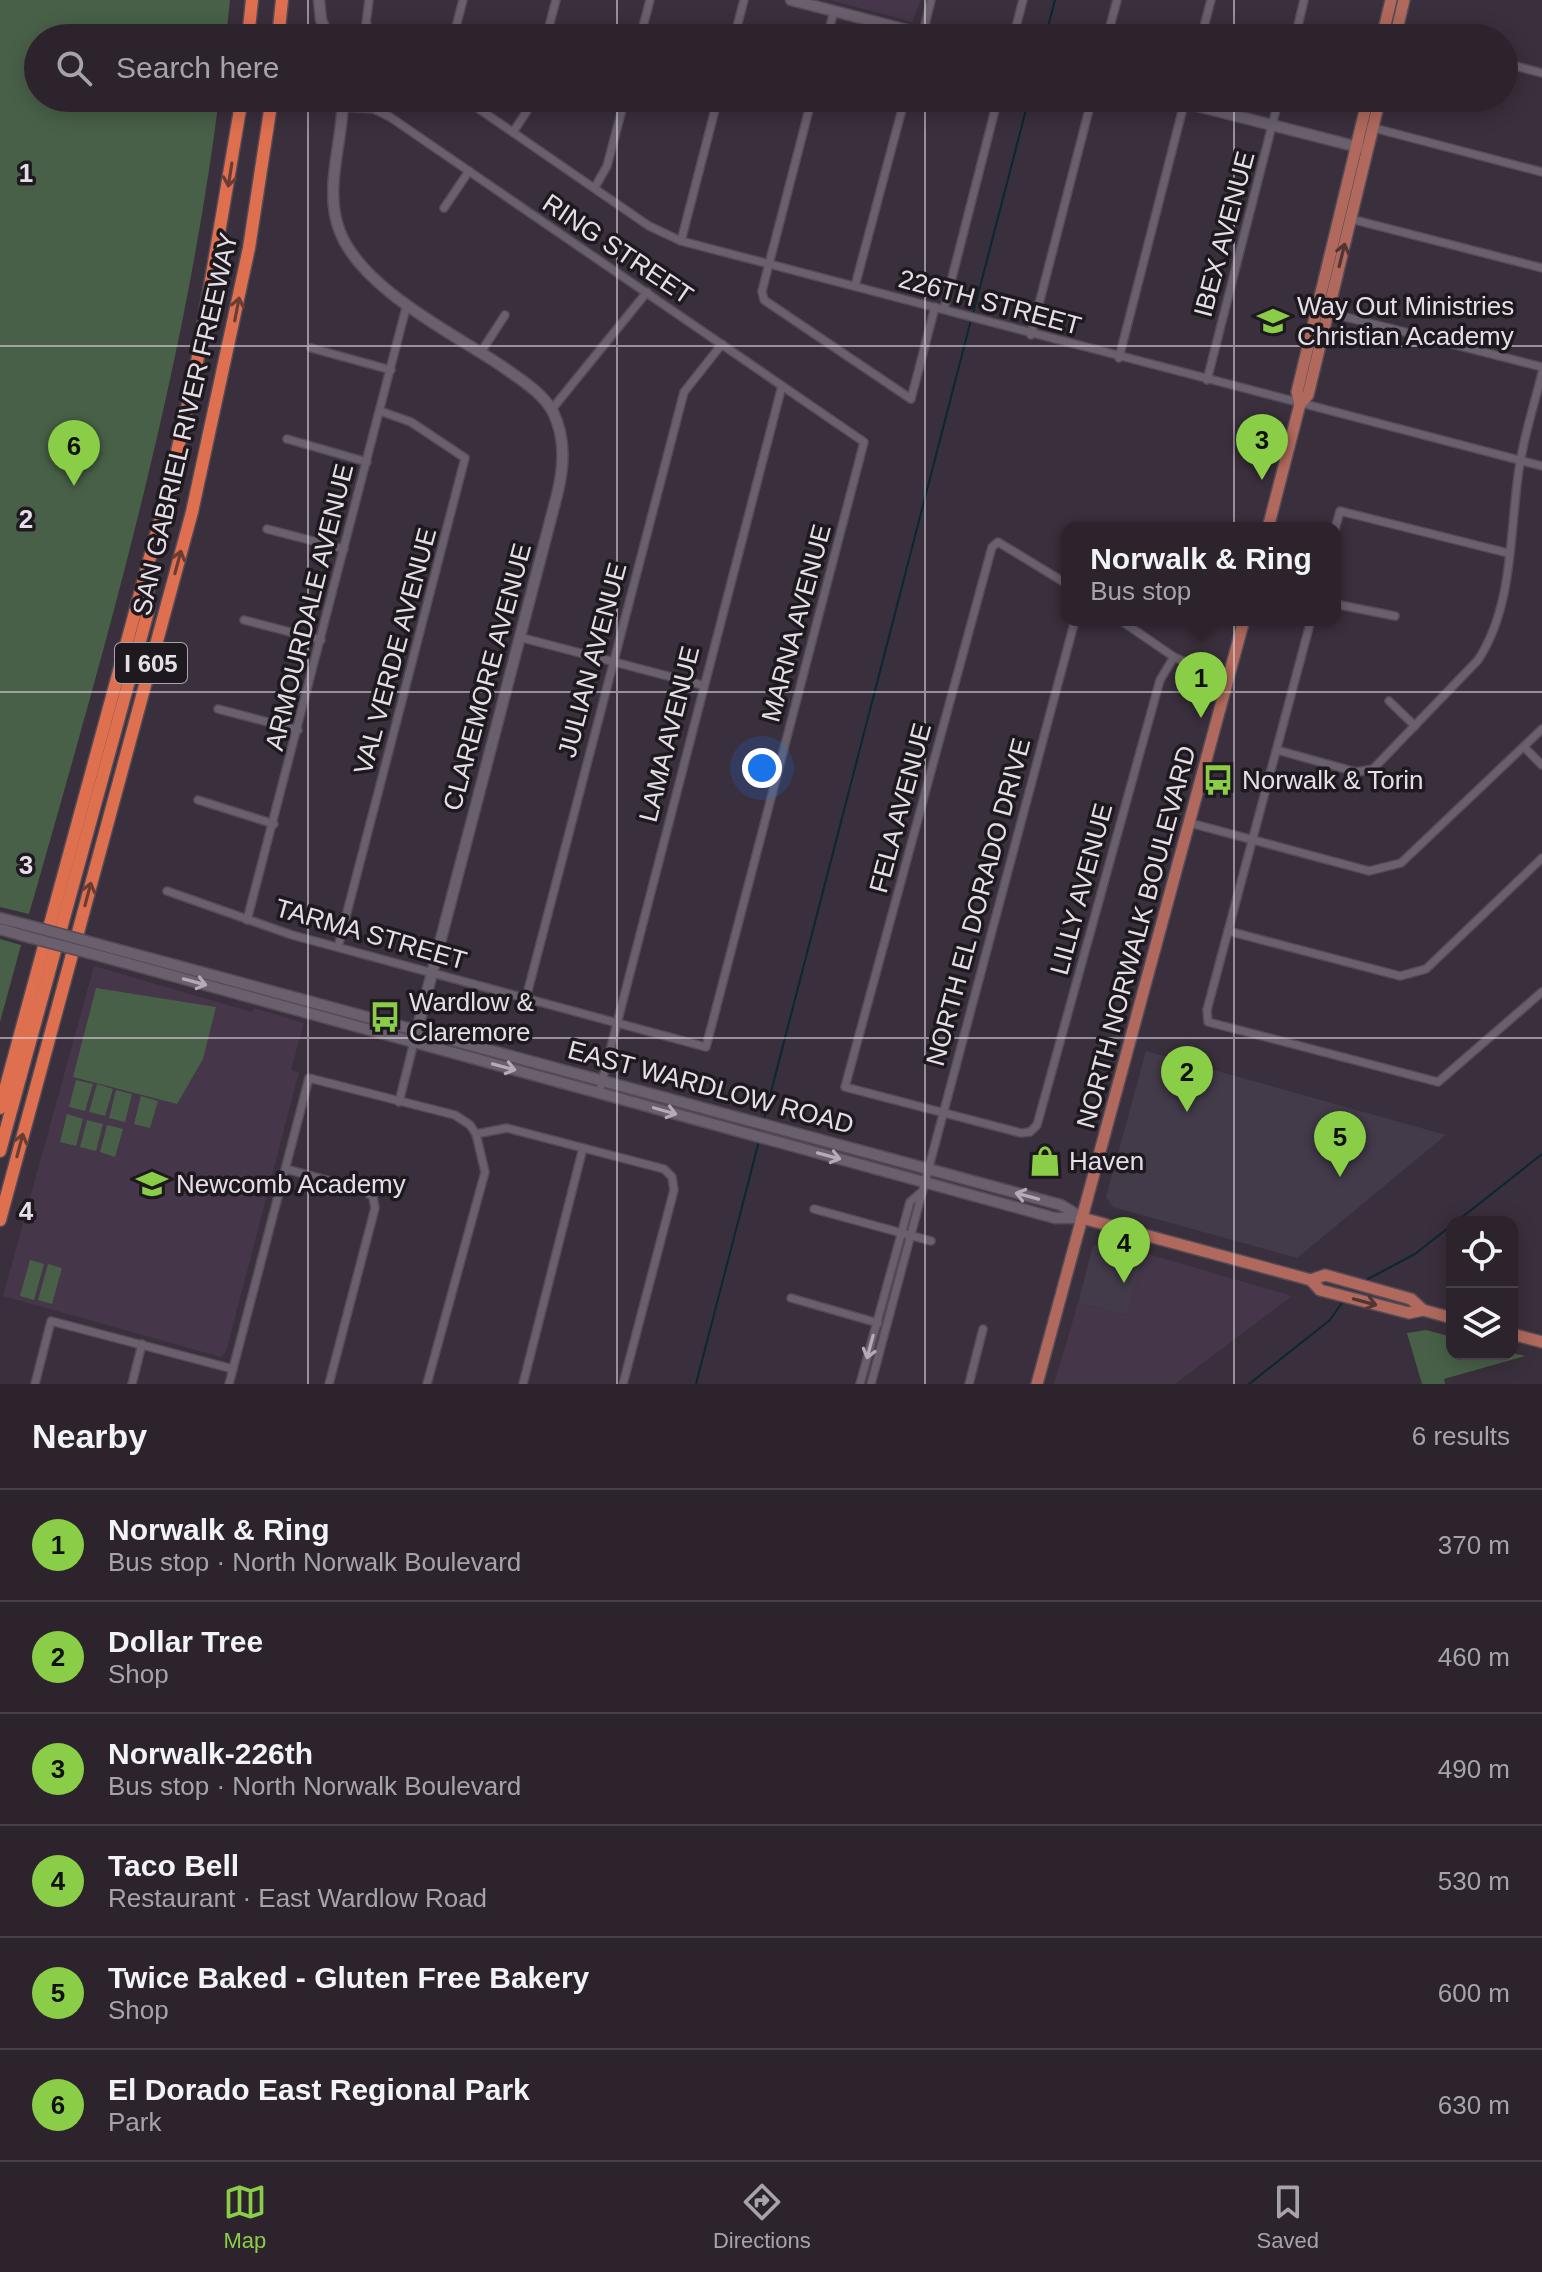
<!DOCTYPE html>
<meta charset="utf-8">
<style>
body{margin:0;font-family:Helvetica,sans-serif;background:#342b35;color:#f1f3f6}
.controls{position:absolute;right:24px;bottom:24px;display:grid;overflow:hidden;border-radius:16px;box-shadow:0 4px 20px #0003}
.controls button{width:72px;height:72px;display:grid;place-items:center;padding:0;border:0;border-bottom:2px solid #484049;background:#2c232d;color:#f1f3f6;font:40px sans-serif}
.you{position:absolute;left:762px;top:768px;width:28px;height:28px;margin:-20px;border:6px solid #fff;border-radius:50%;background:#1a73e8;box-shadow:0 0 0 12px #1a73e833}
.badge{display:grid;place-items:center;width:52px;height:52px;border-radius:50%;background:#8ace47;color:#111;font-size:26px;font-weight:700}
.pin{position:absolute;translate:-50% -66px;filter:drop-shadow(0 2px 4px #0008)}
.pin::after{content:'';position:absolute;top:42px;width:28px;height:24px;background:inherit;clip-path:polygon(0 0,100% 0,50% 100%)}
.popup{position:absolute;left:1061px;top:522px;width:280px;height:104px;box-sizing:border-box;display:grid;place-content:center;border-radius:16px;background:#2c232d;filter:drop-shadow(0 2px 6px #0005);font-size:26px;white-space:nowrap;color:#a6a4aa}
.popup b{font-size:30px;color:#f1f3f6}
.popup::after{content:'';position:absolute;left:50%;top:100%;margin-left:-16px;border:16px solid transparent;border-top-color:#2c232d}
.list{margin:0;padding:0;list-style:none}
h2{display:flex;justify-content:space-between;align-items:center;height:104px;margin:0;padding:0 32px;font-size:34px}
h2 small{font-size:26px;font-weight:400;color:#a6a4aa}
.list li{display:grid;grid-template-columns:52px 1fr auto;gap:24px;align-items:center;box-sizing:border-box;height:112px;padding:0 32px;border-top:2px solid #484049}
.list b{display:block;font-size:30px;white-space:nowrap}
.list p{margin:0;font-size:26px;white-space:nowrap;color:#a6a4aa}
.list em{font-size:26px;font-style:normal;color:#a6a4aa}
.icon{flex:none;width:44px;height:44px;fill:none;stroke:currentColor;stroke-width:2;stroke-linecap:round;stroke-linejoin:round}
.map{position:relative;flex:none;width:1542px;height:1384px;overflow:hidden}
.search{position:absolute;background:#2c232d;box-shadow:0 4px 20px #0003;left:24px;right:24px;top:24px;height:88px;display:flex;align-items:center;gap:20px;box-sizing:border-box;padding:0 28px;border-radius:44px;color:#a6a4aa;font-size:30px}
.sheet{height:776px;background:#2c232d}
nav{display:flex;justify-content:space-around;align-items:center;box-sizing:border-box;height:112px;border-top:2px solid #484049;background:#2c232d;font-size:22px;color:#a6a4aa}
nav a{display:grid;justify-items:center;gap:4px}
nav .on{color:#8ace47}
.map>svg:first-child{display:block}
.commercial{fill:#433a4a}
.built{fill:#453649}
.green{fill:#486048}
.lines{fill:none;stroke-linecap:round;stroke-linejoin:round}
.stream{stroke:#09282f;stroke-width:2}
.street-casing{stroke:#544b56;stroke-width:10}
.secondary-casing{stroke:#544b56;stroke-width:13}
.primary-casing{stroke:#544b56;stroke-width:14}
.highway-casing{stroke:#544b56;stroke-width:15}
.street{stroke:#6a5f6d;stroke-width:7}
.secondary{stroke:#6a5f6d;stroke-width:10}
.primary{stroke:#b0695c;stroke-width:11}
.highway{stroke:#de7050;stroke-width:12}
.secondary-bridge-casing{stroke:#544b56;stroke-width:13;stroke-linecap:butt}
.secondary-bridge{stroke:#6a5f6d;stroke-width:10}
.oneway{stroke:#6b3c33}
.oneway2{stroke:#513534}
.oneway3{stroke:#b4abb6}
.grid{fill:none;stroke:#e5dee7;stroke-width:2;stroke-opacity:0.55}
.labels{text-anchor:middle;dominant-baseline:central;stroke-width:7;stroke-linejoin:round;paint-order:stroke}
.shield{fill:#1e191f;stroke:#a9a3ab;stroke-width:2}
.shield-label{font-size:24px;font-weight:bold;fill:#e5dee7}
.street-label{font-size:26px;fill:#e5dee7;stroke:#1e191f}
.poi-label{font-size:26px;fill:#e5dee7;stroke:#1e191f;text-anchor:start}
.grid-label{font-size:26px;text-anchor:middle;font-weight:bold;fill:#e5dee7;stroke:#1e191f;stroke-width:7;stroke-linejoin:round;paint-order:stroke}
</style>
<div class="map">
<svg width="1542" height="1384" viewBox="0 0 1542 1384">
<rect width="100%" height="100%" fill="#3a2f3c"/>
<g class="commercial">
<path d="M1146,1051l300,84 -149,123 -184,-51 -7,-10z"/>
<path d="M1102,1241l43,12 -18,62 -49,-12 15,-57z"/>
</g>
<g class="built">
<path d="M830,0h91l-9,22z"/>
<path d="M94,966l158,46 2,-4 50,15 -13,47 8,2 -73,280 -5,5 -218,-61z"/>
<path d="M1145,1253l147,43 -117,88h-121l24,-81 49,12z"/>
</g>
<g class="green">
<path d="M0,0h230l-4,38h-188v60h181c-35,279 -113,546 -190,816l-29,-7z"/>
<path d="M0,939l21,6 -21,77z"/>
<path d="M96,988l120,19 -13,52 -26,45 -104,-27z"/>
<path d="M76,1080l17,4 -8,27 -16,-4z"/>
<path d="M97,1084l16,5 -8,27 -16,-4z"/>
<path d="M116,1090l16,4 -7,28 -16,-4z"/>
<path d="M141,1096l17,5 -8,27 -16,-4z"/>
<path d="M67,1114l16,5 -7,27 -16,-4z"/>
<path d="M87,1120l16,4 -7,27 -16,-4z"/>
<path d="M107,1125l16,4 -8,28 -15,-5z"/>
<path d="M30,1260l14,4 -10,36 -14,-4z"/>
<path d="M48,1264l14,4 -10,36 -14,-4z"/>
<path d="M1426,1330l26,7v17l60,-1 13,3 -81,23 1,5h-23l-15,-51z"/>
</g>
<g class="lines">
<g class="stream">
<path d="M1045,38l10,-38"/>
<path d="M973,314l56,-216"/>
<path d="M764,1119l207,-799"/>
<path d="M1456,1222l86,-68"/>
<path d="M1366,1280l49,-26 37,-29"/>
<path d="M696,1384l63,-243"/>
<path d="M1249,1384l81,-64 14,-20"/>
</g>
<defs>
<g id="street">
<path d="M369,0l-3,23 8,15"/>
<path d="M922,37l9,-37"/>
<path d="M453,38l10,-38"/>
<path d="M546,38l10,-38"/>
<path d="M640,38l10,-38"/>
<path d="M734,38l10,-38"/>
<path d="M827,38l7,-27"/>
<path d="M1013,38l10,-38"/>
<path d="M1107,38l10,-38"/>
<path d="M1201,38l10,-38"/>
<path d="M1295,38l9,-38"/>
<path d="M1504,63l38,10"/>
<path d="M463,98l186,128 32,15 861,225"/>
<path d="M812,98l-50,193 2,9 147,99 24,-92"/>
<path d="M1370,127l172,45"/>
<path d="M513,132l14,-21 3,-13"/>
<path d="M595,187l12,-21 18,-68"/>
<path d="M444,208l25,-37"/>
<path d="M1351,219l191,49"/>
<path d="M681,241l37,-143"/>
<path d="M855,286l50,-188"/>
<path d="M944,309l54,-211"/>
<path d="M1326,312l216,55"/>
<path d="M1031,335l61,-237"/>
<path d="M311,348l80,22"/>
<path d="M481,352l24,-37"/>
<path d="M1119,358l66,-258"/>
<path d="M1207,380l72,-282"/>
<path d="M552,409l95,-117"/>
<path d="M287,439l80,23"/>
<path d="M267,529l77,20"/>
<path d="M1335,529l5,-18 168,42"/>
<path d="M1067,584l-69,-42 -6,5 -147,540 176,46 9,-1 7,-7 123,-445 14,-23"/>
<path d="M1335,604l60,12"/>
<path d="M244,620l77,20"/>
<path d="M1120,620l54,37 54,23"/>
<path d="M1311,620l-104,390 1,12 230,60 104,-90"/>
<path d="M519,637l183,48"/>
<path d="M1389,701l26,25"/>
<path d="M218,709l80,21"/>
<path d="M1524,747l18,18"/>
<path d="M1277,750l79,22 17,-3 105,-109c37,-56 31,-133 42,-197 5,-31 15,-61 22,-90"/>
<path d="M198,800l76,24"/>
<path d="M1190,823l179,48 32,-8 141,-134"/>
<path d="M167,891l125,44 414,112 158,-605 -474,-325 -16,-8 -31,-2"/>
<path d="M247,920l160,-616"/>
<path d="M1228,931l172,45 26,-7 116,-111"/>
<path d="M338,947l127,-489 -54,-36 -31,-11"/>
<path d="M526,998l158,-606 38,-48"/>
<path d="M599,1093l183,-707"/>
<path d="M399,1102l15,-60"/>
<path d="M286,1169l77,21 10,7 2,11 -46,176"/>
<path d="M814,1209l117,32"/>
<path d="M791,1298l87,25"/>
<path d="M35,1384l16,-63 182,48"/>
<path d="M132,1384l10,-40"/>
<path d="M229,1384l80,-306 146,37 15,10 6,9 31,-6 157,41 8,8 2,13 -51,194"/>
<path d="M427,1384l58,-212 -9,-38"/>
<path d="M523,1384l60,-236"/>
<path d="M860,1384l50,-182 9,-8"/>
<path d="M871,1384l204,-764"/>
<path d="M969,1384l14,-55"/>
</g>
<g id="secondary">
<path d="M319,0l2,20 8,18"/>
<path d="M791,0l147,38"/>
<path d="M343,98c0,44 -20,91 -3,134 23,58 113,101 163,135 17,12 40,26 50,45 13,27 11,55 4,83l-143,547"/>
<path d="M1166,98l196,50"/>
<path d="M0,918l31,8"/>
<path d="M0,929l28,8"/>
<path d="M97,944l964,261 20,12"/>
<path d="M93,954l962,264h27"/>
</g>
<g id="primary">
<path d="M1382,38l9,-38"/>
<path d="M1395,38l9,-38"/>
<path d="M1300,404l8,-9 72,-297"/>
<path d="M1268,528l32,-124 -3,-12 71,-294"/>
<path d="M1082,1218l229,62 14,-5 86,24 12,11 29,8"/>
<path d="M1311,1280l9,10 89,23 14,-3"/>
<path d="M1512,1334l30,8"/>
<path d="M1037,1384l207,-764"/>
</g>
<g id="highway">
<path d="M248,38l4,-38"/>
<path d="M278,38l4,-38"/>
<path d="M0,1108l168,-617 27,-117 47,-276"/>
<path d="M0,1151l149,-543 -2,-25"/>
<path d="M0,1220l192,-708 57,-264 23,-150"/>
</g>
</defs>
<use href="#street" class="street-casing"/>
<use href="#secondary" class="secondary-casing"/>
<use href="#primary" class="primary-casing"/>
<use href="#highway" class="highway-casing"/>
<use href="#street" class="street"/>
<use href="#secondary" class="secondary"/>
<use href="#primary" class="primary"/>
<use href="#highway" class="highway"/>
<defs>
<g id="secondary-bridge">
<path d="M31,926l66,18"/>
<path d="M28,937l65,17"/>
</g>
</defs>
<use href="#secondary-bridge" class="secondary-bridge-casing"/>
<use href="#secondary-bridge" class="secondary-bridge"/>
</g>
<defs><path id="oneway-shaft" d="M-6 0H5M1.5-3L5.5 0L1.5 3" fill="none" stroke-width="1.6" stroke-linecap="round" stroke-linejoin="round" transform="scale(2)"/></defs>
<g class="oneway">
<use href="#oneway-shaft" transform="translate(230 175) rotate(99)"/>
<use href="#oneway-shaft" transform="translate(237 309) rotate(-79)"/>
<use href="#oneway-shaft" transform="translate(178 562) rotate(-75)"/>
<use href="#oneway-shaft" transform="translate(88 894) rotate(-75)"/>
<use href="#oneway-shaft" transform="translate(20 1145) rotate(-75)"/>
</g>
<g class="oneway2">
<use href="#oneway-shaft" transform="translate(1342 255) rotate(-76)"/>
<use href="#oneway-shaft" transform="translate(1365 1302) rotate(15)"/>
</g>
<g class="oneway3">
<use href="#oneway-shaft" transform="translate(195 982) rotate(15)"/>
<use href="#oneway-shaft" transform="translate(504 1067) rotate(15)"/>
<use href="#oneway-shaft" transform="translate(665 1111) rotate(16)"/>
<use href="#oneway-shaft" transform="translate(829 1156) rotate(15)"/>
<use href="#oneway-shaft" transform="translate(1027 1196) rotate(-165)"/>
<use href="#oneway-shaft" transform="translate(870 1347) rotate(105)"/>
</g>
<path class="grid" d="M308,0v38M617,0v38M925,0v38M1234,0v38M308,98v1286M617,98v1286M925,98v1286M1234,98v1286M0,346h1542M0,692h1542M0,1038h1542"/>
<defs>
<symbol id="school-bare" viewBox="-9 -9 18 18"><path d="M0-5L7-2L0 1L-7-2ZM-4 1L0 2.5L4 1V4Q0 6-4 4Z" fill="#8ace47" stroke="#1e191f" stroke-width="2.5" paint-order="stroke"/></symbol>
<symbol id="bus-bare" viewBox="-9 -9 18 18"><path d="M-5-6H5V4H4V6H2V4H-2V6H-4V4H-5ZM-3.5-4V0h7V-4ZM-3.5 1.2v1.5H-2V1.2ZM2 1.2v1.5H3.5V1.2Z" fill="#8ace47" stroke="#1e191f" stroke-width="2.5" paint-order="stroke"/></symbol>
<symbol id="shop-bare" viewBox="-9 -9 18 18"><path d="M-5-2.5h2.3a2.7 3.5 0 0 1 5.4 0H5L5.5 6h-11ZM-1.5-2.5h3a1.5 2.3 0 0 0-3 0Z" fill="#8ace47" stroke="#1e191f" stroke-width="2.5" paint-order="stroke"/></symbol>
</defs>
<g fill-rule="evenodd">
<use href="#school-bare" x="1251" y="299" width="44" height="44"/>
<use href="#bus-bare" x="1196" y="758" width="44" height="44"/>
<use href="#bus-bare" x="363" y="995" width="44" height="44"/>
<use href="#shop-bare" x="1023" y="1139" width="44" height="44"/>
<use href="#school-bare" x="130" y="1162" width="44" height="44"/>
</g>
<g class="labels">
<rect class="shield" x="115" y="643" width="72" height="40" rx="6"/>
<g class="shield-label">
<text x="151" y="663">I 605</text>
</g>
<g class="street-label">
<text transform="translate(1224 234) rotate(-75)">IBEX AVENUE</text>
<text transform="translate(618 249) rotate(34)">RING STREET</text>
<text transform="translate(990 302) rotate(15)">226TH STREET</text>
<text transform="translate(185 424) rotate(-77)">SAN GABRIEL RIVER FREEWAY</text>
<text transform="translate(309 607) rotate(-76)">ARMOURDALE AVENUE</text>
<text transform="translate(796 623) rotate(-75)">MARNA AVENUE</text>
<text transform="translate(395 651) rotate(-75)">VAL VERDE AVENUE</text>
<text transform="translate(592 660) rotate(-75)">JULIAN AVENUE</text>
<text transform="translate(487 677) rotate(-75)">CLAREMORE AVENUE</text>
<text transform="translate(669 734) rotate(-76)">LAMA AVENUE</text>
<text transform="translate(900 808) rotate(-75)">FELA AVENUE</text>
<text transform="translate(1081 889) rotate(-75)">LILLY AVENUE</text>
<text transform="translate(978 902) rotate(-75)">NORTH EL DORADO DRIVE</text>
<text transform="translate(371 934) rotate(16)">TARMA STREET</text>
<text transform="translate(1136 937) rotate(-75)">NORTH NORWALK BOULEVARD</text>
<text transform="translate(711 1087) rotate(15)">EAST WARDLOW ROAD</text>
</g>
<g class="poi-label">
<text x="1297" y="306">Way Out Ministries<tspan x="1297" dy="30">Christian Academy</tspan></text>
<text x="1242" y="780">Norwalk &amp; Torin</text>
<text x="409" y="1002">Wardlow &amp;<tspan x="409" dy="30">Claremore</tspan></text>
<text x="1069" y="1161">Haven</text>
<text x="176" y="1184">Newcomb Academy</text>
</g>
</g>
<g class="grid-label">
<text x="26" y="182">1</text>
<text x="26" y="528">2</text>
<text x="26" y="874">3</text>
<text x="26" y="1220">4</text>
</g>
</svg>
<div class="controls">
<button><svg class="icon" aria-label="locate" viewBox="0 0 24 24"><circle cx="12" cy="12" r="6"/><path d="M12 2v4M12 18v4M2 12h4M18 12h4"/></svg></button>
<button><svg class="icon" aria-label="layers" viewBox="0 0 24 24"><path d="M12 4l9 5-9 5-9-5zM3 14l9 5 9-5"/></svg></button>
</div>
<div class="you"></div>
<div class="pin badge" style="left:1201px;top:718px">1</div>
<div class="popup"><b>Norwalk &amp; Ring</b>Bus stop</div>
<div class="pin badge" style="left:1187px;top:1112px">2</div>
<div class="pin badge" style="left:1262px;top:480px">3</div>
<div class="pin badge" style="left:1124px;top:1283px">4</div>
<div class="pin badge" style="left:1340px;top:1177px">5</div>
<div class="pin badge" style="left:74px;top:486px">6</div>
<div class="search"><svg class="icon" aria-label="search" viewBox="0 0 24 24"><circle cx="10" cy="10" r="6"/><path d="M15 15l6 6"/></svg>Search here</div>
</div>
<section class="sheet">
<h2>Nearby<small>6 results</small></h2>
<ul class="list">
<li><span class="badge">1</span><div><b>Norwalk &amp; Ring</b><p>Bus stop · North Norwalk Boulevard</p></div><em>370 m</em></li>
<li><span class="badge">2</span><div><b>Dollar Tree</b><p>Shop</p></div><em>460 m</em></li>
<li><span class="badge">3</span><div><b>Norwalk-226th</b><p>Bus stop · North Norwalk Boulevard</p></div><em>490 m</em></li>
<li><span class="badge">4</span><div><b>Taco Bell</b><p>Restaurant · East Wardlow Road</p></div><em>530 m</em></li>
<li><span class="badge">5</span><div><b>Twice Baked - Gluten Free Bakery</b><p>Shop</p></div><em>600 m</em></li>
<li><span class="badge">6</span><div><b>El Dorado East Regional Park</b><p>Park</p></div><em>630 m</em></li>
</ul>
</section>
<nav>
<a class="on"><svg class="icon" aria-label="map" viewBox="0 0 24 24"><path d="M3 6l6-2 6 2 6-2v14l-6 2-6-2-6 2zM9 4v14M15 6v14"/></svg>Map</a>
<a><svg class="icon" aria-label="directions" viewBox="0 0 24 24"><path d="M12 3l9 9-9 9-9-9zM9 14v-3h6M13 9l2 2-2 2"/></svg>Directions</a>
<a><svg class="icon" aria-label="saved" viewBox="0 0 24 24"><path d="M7 4h10v16l-5-4-5 4z"/></svg>Saved</a>
</nav>
